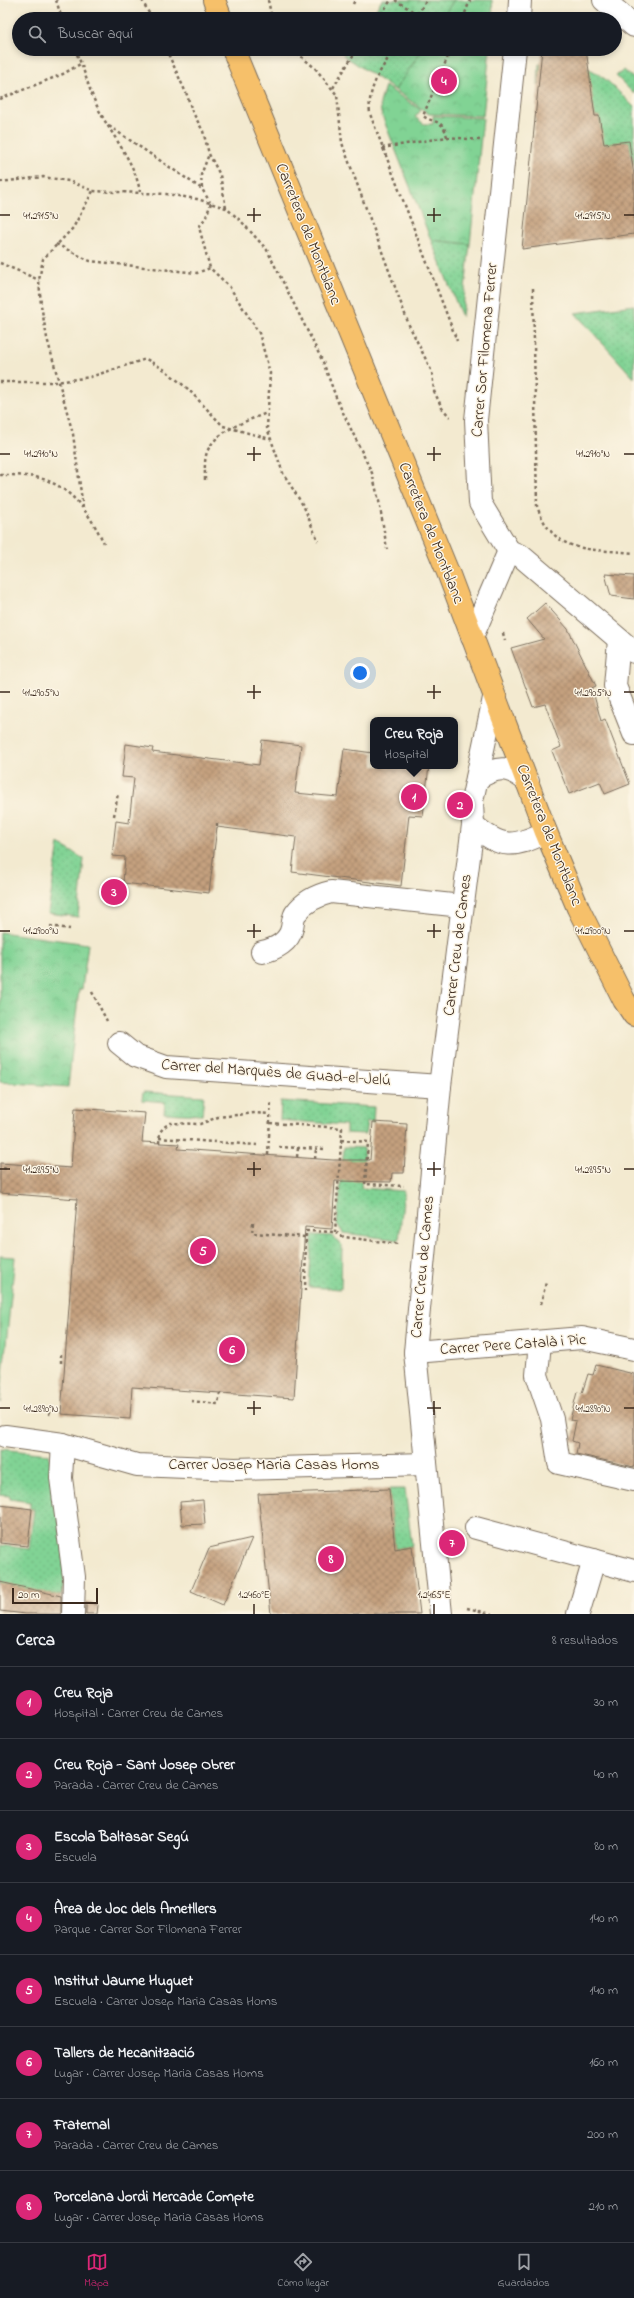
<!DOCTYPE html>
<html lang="es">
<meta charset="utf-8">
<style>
body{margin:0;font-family:"Indie Flower",sans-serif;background:#20242c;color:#f1f3f6}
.scale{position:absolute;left:12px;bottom:10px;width:86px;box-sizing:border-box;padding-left:4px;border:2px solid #3b2a1e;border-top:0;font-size:11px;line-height:14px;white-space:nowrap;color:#3b2a1e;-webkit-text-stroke:3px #fcf5e5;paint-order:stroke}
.you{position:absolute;left:360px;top:673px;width:14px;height:14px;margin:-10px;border:3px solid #fff;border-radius:50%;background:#1a73e8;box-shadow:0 0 0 6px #1a73e833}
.badge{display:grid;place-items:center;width:26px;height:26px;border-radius:50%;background:#db2777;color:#fff;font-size:13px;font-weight:700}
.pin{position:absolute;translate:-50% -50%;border:2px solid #fff;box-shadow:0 1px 4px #0006}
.popup{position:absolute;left:370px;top:717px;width:88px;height:52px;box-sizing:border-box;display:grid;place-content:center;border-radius:8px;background:#171b24;filter:drop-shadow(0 1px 3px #0005);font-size:13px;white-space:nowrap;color:#9ea1a6}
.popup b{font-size:15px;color:#f1f3f6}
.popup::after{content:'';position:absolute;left:50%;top:100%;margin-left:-8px;border:8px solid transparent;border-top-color:#171b24}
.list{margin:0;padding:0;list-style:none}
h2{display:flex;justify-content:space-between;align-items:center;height:52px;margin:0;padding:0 16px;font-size:17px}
h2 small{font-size:13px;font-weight:400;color:#9ea1a6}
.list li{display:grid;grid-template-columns:26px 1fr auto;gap:12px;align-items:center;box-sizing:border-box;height:72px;padding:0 16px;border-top:1px solid #363941}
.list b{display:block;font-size:15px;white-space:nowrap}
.list p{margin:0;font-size:13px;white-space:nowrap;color:#9ea1a6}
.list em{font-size:13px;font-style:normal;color:#9ea1a6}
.icon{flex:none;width:22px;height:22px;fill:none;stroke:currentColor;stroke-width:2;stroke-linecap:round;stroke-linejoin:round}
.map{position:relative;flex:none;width:634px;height:1614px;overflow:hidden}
.search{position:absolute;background:#171b24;box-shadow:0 2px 6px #0003;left:12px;right:12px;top:12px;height:44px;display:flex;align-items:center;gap:10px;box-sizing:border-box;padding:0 14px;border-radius:22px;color:#9ea1a6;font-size:15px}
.sheet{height:628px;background:#171b24}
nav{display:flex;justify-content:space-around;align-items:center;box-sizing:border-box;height:56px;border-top:1px solid #363941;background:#171b24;font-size:11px;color:#9ea1a6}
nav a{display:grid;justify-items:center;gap:2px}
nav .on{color:#db2777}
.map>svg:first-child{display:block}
.grass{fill:url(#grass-dots);stroke:#5e7e59}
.park{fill:url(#park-crowns);stroke:#5e7e59}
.pitch{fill:#81d394;stroke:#5e7e59}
.building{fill:url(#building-cross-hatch)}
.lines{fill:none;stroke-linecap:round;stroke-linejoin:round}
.minor-casing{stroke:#7b6d5c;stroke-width:24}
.major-casing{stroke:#7b6d5c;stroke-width:24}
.path{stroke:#7b6d5c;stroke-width:2.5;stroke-dasharray:3 3;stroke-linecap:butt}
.minor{stroke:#fff;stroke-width:22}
.major{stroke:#f6c06b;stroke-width:22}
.path-bridge{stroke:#7b6d5c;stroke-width:2.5;stroke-dasharray:3 3;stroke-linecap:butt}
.ticks{fill:none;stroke:#3b2a1e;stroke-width:1.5}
.labels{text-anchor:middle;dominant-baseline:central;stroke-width:3;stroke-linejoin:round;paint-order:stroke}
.street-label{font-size:16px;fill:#3b2a1e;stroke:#fcf5e5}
.ticks-label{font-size:10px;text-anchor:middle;fill:#3b2a1e;stroke:#fcf5e5;stroke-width:3;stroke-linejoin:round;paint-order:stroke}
</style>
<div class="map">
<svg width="634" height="1614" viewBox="0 0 634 1614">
<defs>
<pattern id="grass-dots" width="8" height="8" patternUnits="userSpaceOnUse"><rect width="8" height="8" fill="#81d394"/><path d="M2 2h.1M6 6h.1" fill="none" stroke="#70b57f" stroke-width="1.8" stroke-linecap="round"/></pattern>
<pattern id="park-crowns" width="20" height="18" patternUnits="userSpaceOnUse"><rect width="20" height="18" fill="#81d394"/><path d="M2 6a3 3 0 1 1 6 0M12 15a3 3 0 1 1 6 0" fill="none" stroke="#70b57f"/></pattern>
<pattern id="building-cross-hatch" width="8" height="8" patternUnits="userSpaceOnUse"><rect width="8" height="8" fill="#c5a17f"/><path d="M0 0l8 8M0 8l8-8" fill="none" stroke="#a18367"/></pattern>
</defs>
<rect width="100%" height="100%" fill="#fcf5e5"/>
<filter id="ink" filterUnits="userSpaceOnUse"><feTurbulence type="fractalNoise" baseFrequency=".025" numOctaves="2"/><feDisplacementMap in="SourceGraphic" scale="8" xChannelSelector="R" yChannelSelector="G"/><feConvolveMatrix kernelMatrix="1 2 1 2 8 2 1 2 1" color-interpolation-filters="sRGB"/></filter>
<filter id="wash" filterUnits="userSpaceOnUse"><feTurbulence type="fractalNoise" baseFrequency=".012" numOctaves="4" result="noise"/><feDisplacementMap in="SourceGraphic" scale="16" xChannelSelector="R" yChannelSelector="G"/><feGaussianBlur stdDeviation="0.9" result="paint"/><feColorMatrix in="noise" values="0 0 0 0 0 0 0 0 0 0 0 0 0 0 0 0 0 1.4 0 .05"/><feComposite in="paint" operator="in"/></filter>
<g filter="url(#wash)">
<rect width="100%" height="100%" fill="#f3ead0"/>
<g class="grass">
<path d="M382,0h72l-13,19 -5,-3 -2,3h-64z"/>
<path d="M347,49h76l-28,41 -52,-35z"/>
<path d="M539,64c14,1 30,0 44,3 20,5 36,26 51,40v59l-5,-25 -30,4 -2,-18 4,-1 -2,-10h-4l-9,-38 -48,7z"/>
<path d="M624,70l10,9v15l-18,-18z"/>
<path d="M431,240l39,4 -8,73z"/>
<path d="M634,305v73l-59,-65z"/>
<path d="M59,844l25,15 -6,58 -30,-4z"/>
<path d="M143,1092l61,4 -2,19 -38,-2 1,-11 -23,-2z"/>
<path d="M281,1101l93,6 -1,15 -6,-1 -2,13 -19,-1v-8l-66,-5z"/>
<path d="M344,1147l20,1 -3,40 43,3 -5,49 -56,-7 -6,-9z"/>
<path d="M312,1235l20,1 10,9 -1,44 -32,-2z"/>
<path d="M0,1449l49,5 19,124 -3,2 -4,16 -61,-12v-39l29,4 5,-40h-4v-7l-20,-3v-3l-10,-1z"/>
<path d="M389,1489h16l7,57 -17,3z"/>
</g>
<g class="park">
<path d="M454,0h38l1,19h-52z"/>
<path d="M423,49h67l-7,67 -54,-2 -34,-24z"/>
<path d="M385,86l36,24 -6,7 9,7h9v-8l50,2 -13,126 -39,-4 -50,-127 -1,-10z"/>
<path d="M0,932l88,12 -6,45h-3l-11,98 -68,-5z"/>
</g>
<path class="pitch" d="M0,1256l15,1 -15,146z"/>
<g id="blocks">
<g class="building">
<path d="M542,49h44l9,67h4l5,28 25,-3 5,34v59l-112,15z"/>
<path d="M605,574l29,2v23l-23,-3z"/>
<path d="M545,603l23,26 28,57 -4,2 9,33 4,-2 25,65 -25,10 -5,-12 -31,12 -17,-43 9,-4 -16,-43 -12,3 -22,-59 33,-9 -17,-20z"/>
<path d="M262,740l39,5 -6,48 43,4 6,-48 29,4v13h56l-6,50 -14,-1 -8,71 -109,-14 4,-35 -79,-10 -8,66 -86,-10 2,-26 -13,-1 4,-35 13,2 5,-45 -12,-1 4,-33 27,4 -1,4 107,13z"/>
<path d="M75,1108l70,5 -3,29 37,2 -1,5 155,11h37l3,-38 34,2 -3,49h-12l-1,9 -56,-1 -3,48 -27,-2 -11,171 -162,-11 -2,32 -69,-5 16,-215 -77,-6v-30l71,5z"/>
<path d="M596,1365l38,9v93l-58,-13 2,-11 -6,-2 4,-20 -6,-1 7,-28 5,1 6,-19 5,1z"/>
<path d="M389,1489l6,60 17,-3 8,68h-149l-13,-120z"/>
<path d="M203,1500l2,24 -23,1 -2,-23z"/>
<path d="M0,1505l32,4 -4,37 -28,-3z"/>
<path d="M252,1538l-29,67 -32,-14 18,-43z"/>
<path d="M0,1582l61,14v18h-35l-26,-3z"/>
<path d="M86,1602l12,3 -1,9h-11z"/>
</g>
</g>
</g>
<g filter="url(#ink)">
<use href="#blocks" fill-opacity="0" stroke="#7b6d5c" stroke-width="1"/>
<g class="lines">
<defs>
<g id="minor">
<path d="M604,0l30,26"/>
<path d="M519,19l1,-19"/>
<path d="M509,551l-29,-48 -4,-83 39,-371"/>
<path d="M509,551l12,5 113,96"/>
<path d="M472,637l37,-86"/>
<path d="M619,640l-4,46 19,48"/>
<path d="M477,779c21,-14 32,-13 51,3"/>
<path d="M473,825c29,24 40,23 73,7"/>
<path d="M262,952c14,-3 27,-10 30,-24 1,-5 1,-12 4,-15 9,-12 22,-18 35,-21l131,14"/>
<path d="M119,1043l16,13 31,11 274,19"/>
<path d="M540,1342l-3,33 15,44 7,44 75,17"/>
<path d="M415,1352l167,-14 52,11"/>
<path d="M5,1436l58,8 74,21 98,4 191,-5"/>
<path d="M63,1444l-2,34 13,99 -1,37"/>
<path d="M476,1528l158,43"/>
<path d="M441,1614l-26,-262 25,-266 33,-261 -1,-24 22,-103"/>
<path d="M578,1614l16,-54"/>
</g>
<g id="major">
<path d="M214,0l7,19"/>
<path d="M233,49l216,526 97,257 32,76 46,92 10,15"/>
</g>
</defs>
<use href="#minor" class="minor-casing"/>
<use href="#major" class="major-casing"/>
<g class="path">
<path d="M56,0l6,19"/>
<path d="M142,0l10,19"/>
<path d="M268,0l4,19"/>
<path d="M395,0l30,19"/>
<path d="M353,4l2,-4"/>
<path d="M378,19l13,-19"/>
<path d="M414,19l13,-19"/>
<path d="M463,19l7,-19"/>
<path d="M74,49c10,17 13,36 22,55 13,29 39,56 44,88"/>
<path d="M166,49l21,46 5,16 11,20 6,23 11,21 6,33"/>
<path d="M292,49l23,19 22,27 5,48 67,182 23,47 2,19 8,17 8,9"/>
<path d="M394,49c-13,21 -27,39 -24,65l87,227"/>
<path d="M333,88l24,-39"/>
<path d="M0,99l63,-25 19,-11"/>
<path d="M109,126l93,63 8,13"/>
<path d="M447,137c-4,-19 -13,-13 -24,-21l28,-67"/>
<path d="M382,148l65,-11 33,3"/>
<path d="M0,182l43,-5 26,4 24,10 73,3 31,5 29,9 15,13 26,29 56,112 14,38 35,73 7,28 8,48"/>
<path d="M202,188l-1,-13 8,-21"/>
<path d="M211,203l-5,14 -7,10 11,41 19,18 30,47 11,40 -3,55 16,45 21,34 14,34"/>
<path d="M56,244l34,17 107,12 13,-5"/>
<path d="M0,263l39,17"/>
<path d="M533,288l4,218c17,50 53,42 97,47"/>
<path d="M0,382h57l33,-5 56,-18 19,11 23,19 35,37 47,13"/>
<path d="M0,475c14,0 33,0 46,5 29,11 45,37 58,63"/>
<path d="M205,480c0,-10 -1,-19 2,-28 9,-22 40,-31 60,-39"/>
<path d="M83,508l-10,-74 -26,-96 -6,-33 -2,-25 4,-21 30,-31 20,-37"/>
<path d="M503,633l2,8"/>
<path d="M114,816l4,-23"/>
<path d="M217,826v-6"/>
<path d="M50,926l20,3"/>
<path d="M92,992l15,29"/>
<path d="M270,1123l72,5 -7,104"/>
<path d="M269,1136l2,-35"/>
<path d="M159,1138l98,7"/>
<path d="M341,1140l27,2 -3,42 39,2"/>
<path d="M159,1143l1,-11 4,-5 6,-4 30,1 18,-7 37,-4 15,1"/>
<path d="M279,1147l46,2"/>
<path d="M297,1157l1,-9"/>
<path d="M315,1159l1,-10"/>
<path d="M3,1168l5,1"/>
<path d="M253,1223l-1,10 54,4"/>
<path d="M305,1291l1,-60 29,1 9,5 55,7"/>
<path d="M541,1304l5,-22"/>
<path d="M61,1363v-10"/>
<path d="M191,1401l27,3 2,-11"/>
<path d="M49,1415l1,-7"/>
<path d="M467,1608l25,6"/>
</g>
<use href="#minor" class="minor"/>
<use href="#major" class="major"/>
<path class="path-bridge" d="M268,1155l1,-19"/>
</g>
</g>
<path class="ticks" d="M254,208v14M434,208v14M0,215h10M247,215h14M427,215h14M624,215h10M254,447v14M434,447v14M0,454h10M247,454h14M427,454h14M624,454h10M254,685v14M434,685v14M0,692h10M247,692h14M427,692h14M624,692h10M254,924v14M434,924v14M0,931h10M247,931h14M427,931h14M624,931h10M254,1162v14M434,1162v14M0,1169h10M247,1169h14M427,1169h14M624,1169h10M254,1401v14M434,1401v14M0,1408h10M247,1408h14M427,1408h14M624,1408h10M254,1604v10M434,1604v10"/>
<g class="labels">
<g class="street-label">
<text transform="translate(308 234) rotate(68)">Carretera de Montblanc</text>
<text transform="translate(485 350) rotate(-85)">Carrer Sor Filomena Ferrer</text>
<text transform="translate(431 533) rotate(68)">Carretera de Montblanc</text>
<text transform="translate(549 835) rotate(68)">Carretera de Montblanc</text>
<text transform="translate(458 945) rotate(-83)">Carrer Creu de Cames</text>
<text transform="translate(276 1073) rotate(4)">Carrer del Marquès de Guad-el-Jelú</text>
<text transform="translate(423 1267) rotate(-85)">Carrer Creu de Cames</text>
<text transform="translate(513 1345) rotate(-4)">Carrer Pere Català i Pic</text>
<text x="274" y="1465">Carrer Josep Maria Casas Homs</text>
</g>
</g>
<g class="ticks-label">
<text x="41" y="219">41.2915°N</text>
<text x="593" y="219">41.2915°N</text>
<text x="41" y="457">41.2910°N</text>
<text x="593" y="457">41.2910°N</text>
<text x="41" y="696">41.2905°N</text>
<text x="593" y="696">41.2905°N</text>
<text x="41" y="934">41.2900°N</text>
<text x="593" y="934">41.2900°N</text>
<text x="41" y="1173">41.2895°N</text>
<text x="593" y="1173">41.2895°N</text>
<text x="41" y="1412">41.2890°N</text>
<text x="593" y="1412">41.2890°N</text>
<text x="254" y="1598">1.2460°E</text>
<text x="434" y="1598">1.2465°E</text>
</g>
</svg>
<div class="scale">20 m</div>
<div class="you"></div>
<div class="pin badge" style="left:414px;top:797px">1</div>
<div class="popup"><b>Creu Roja</b>Hospital</div>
<div class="pin badge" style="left:460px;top:805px">2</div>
<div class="pin badge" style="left:114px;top:892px">3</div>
<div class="pin badge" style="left:444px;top:81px">4</div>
<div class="pin badge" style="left:203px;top:1251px">5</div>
<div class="pin badge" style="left:232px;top:1350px">6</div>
<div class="pin badge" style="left:452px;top:1543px">7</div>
<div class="pin badge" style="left:331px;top:1559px">8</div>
<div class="search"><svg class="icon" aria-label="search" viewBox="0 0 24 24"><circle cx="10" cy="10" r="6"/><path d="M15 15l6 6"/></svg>Buscar aquí</div>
</div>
<section class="sheet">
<h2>Cerca<small>8 resultados</small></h2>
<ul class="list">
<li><span class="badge">1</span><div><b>Creu Roja</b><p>Hospital · Carrer Creu de Cames</p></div><em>30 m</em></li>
<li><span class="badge">2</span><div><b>Creu Roja - Sant Josep Obrer</b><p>Parada · Carrer Creu de Cames</p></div><em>40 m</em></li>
<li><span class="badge">3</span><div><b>Escola Baltasar Segú</b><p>Escuela</p></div><em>80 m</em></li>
<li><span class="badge">4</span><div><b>Àrea de Joc dels Ametllers</b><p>Parque · Carrer Sor Filomena Ferrer</p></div><em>140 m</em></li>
<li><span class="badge">5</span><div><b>Institut Jaume Huguet</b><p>Escuela · Carrer Josep Maria Casas Homs</p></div><em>140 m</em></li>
<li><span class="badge">6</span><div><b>Tallers de Mecanització</b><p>Lugar · Carrer Josep Maria Casas Homs</p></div><em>160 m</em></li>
<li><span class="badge">7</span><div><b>Fraternal</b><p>Parada · Carrer Creu de Cames</p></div><em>200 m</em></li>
<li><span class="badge">8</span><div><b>Porcelana Jordi Mercade Compte</b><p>Lugar · Carrer Josep Maria Casas Homs</p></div><em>210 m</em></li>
</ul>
</section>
<nav>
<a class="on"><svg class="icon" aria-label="map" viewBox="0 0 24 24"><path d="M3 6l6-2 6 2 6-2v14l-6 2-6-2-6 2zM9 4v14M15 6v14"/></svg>Mapa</a>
<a><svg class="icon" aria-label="directions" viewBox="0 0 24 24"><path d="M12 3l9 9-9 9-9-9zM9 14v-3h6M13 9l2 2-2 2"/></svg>Cómo llegar</a>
<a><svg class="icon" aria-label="saved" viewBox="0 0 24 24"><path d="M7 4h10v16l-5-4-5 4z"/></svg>Guardados</a>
</nav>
